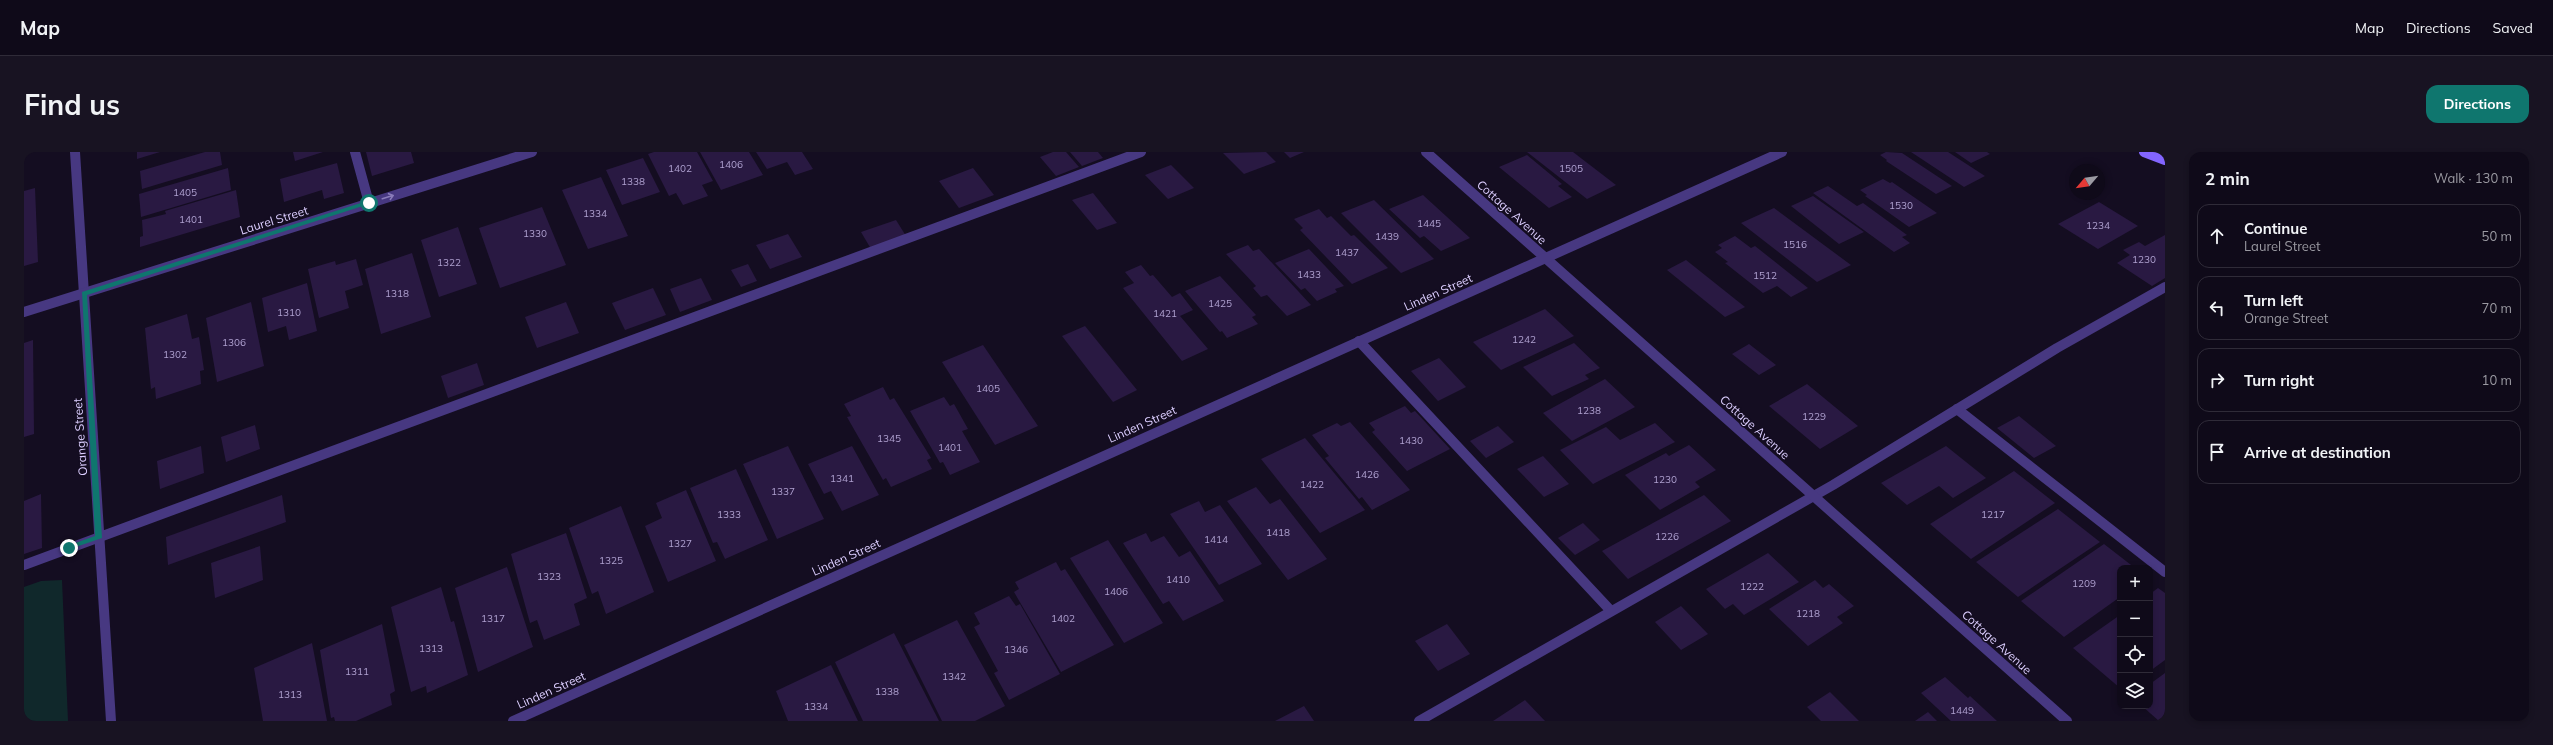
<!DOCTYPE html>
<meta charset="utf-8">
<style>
body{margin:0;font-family:Mulish,sans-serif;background:#181322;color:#f1f3f6}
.controls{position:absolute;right:12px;bottom:12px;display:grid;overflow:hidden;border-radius:8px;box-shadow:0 2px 6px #0003}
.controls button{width:36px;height:36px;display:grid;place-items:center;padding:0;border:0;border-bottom:1px solid #2f2b38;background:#0f0a19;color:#f1f3f6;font:20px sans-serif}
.compass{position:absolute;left:2045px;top:12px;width:36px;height:36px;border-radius:50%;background:#0f0a19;box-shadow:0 2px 6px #0003;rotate:241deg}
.stop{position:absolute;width:12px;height:12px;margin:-9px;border:3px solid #0f766e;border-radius:50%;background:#fff}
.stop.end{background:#0f766e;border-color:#fff;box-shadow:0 1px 4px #0008}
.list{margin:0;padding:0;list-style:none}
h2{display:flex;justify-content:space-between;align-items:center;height:52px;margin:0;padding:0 16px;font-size:17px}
h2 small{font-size:13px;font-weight:400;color:#9b9aa2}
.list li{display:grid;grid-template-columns:26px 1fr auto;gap:12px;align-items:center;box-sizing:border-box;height:64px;margin:0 8px 8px;padding:0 8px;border:1px solid #2f2b38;border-radius:12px}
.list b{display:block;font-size:15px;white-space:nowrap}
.list p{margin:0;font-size:13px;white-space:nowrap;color:#9b9aa2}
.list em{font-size:13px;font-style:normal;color:#9b9aa2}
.icon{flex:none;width:22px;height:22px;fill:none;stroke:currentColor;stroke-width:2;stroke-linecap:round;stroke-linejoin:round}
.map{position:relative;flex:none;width:2141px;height:569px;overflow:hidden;border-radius:12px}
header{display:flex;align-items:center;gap:24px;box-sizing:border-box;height:56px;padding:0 20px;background:#0f0a19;border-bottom:1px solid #2f2b38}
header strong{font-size:19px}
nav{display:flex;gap:22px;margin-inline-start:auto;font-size:14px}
.intro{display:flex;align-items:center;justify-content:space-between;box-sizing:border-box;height:96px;padding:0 24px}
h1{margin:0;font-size:28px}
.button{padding:10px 18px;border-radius:12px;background:#0f766e;color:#fff;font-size:14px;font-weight:700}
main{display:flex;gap:24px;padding:0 24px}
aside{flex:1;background:#0f0a19;border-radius:12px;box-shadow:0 2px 6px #0003}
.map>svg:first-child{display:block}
.green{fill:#10282b}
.building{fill:#291942}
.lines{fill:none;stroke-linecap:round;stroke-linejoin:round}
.lane{stroke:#473881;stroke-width:10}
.street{stroke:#473881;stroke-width:10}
.secondary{stroke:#8365ff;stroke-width:10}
.oneway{stroke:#8a7cba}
.route{fill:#0f766e}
.labels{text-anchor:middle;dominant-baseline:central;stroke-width:3;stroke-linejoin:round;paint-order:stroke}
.number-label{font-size:10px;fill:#afa1d0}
.street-label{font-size:12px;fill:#dcceff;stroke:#140d21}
</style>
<header>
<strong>Map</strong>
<nav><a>Map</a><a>Directions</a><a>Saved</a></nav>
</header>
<div class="intro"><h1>Find us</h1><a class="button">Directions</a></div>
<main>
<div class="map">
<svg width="2141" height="569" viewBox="0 0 2141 569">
<rect width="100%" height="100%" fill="#140d21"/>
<path class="green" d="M38,428l6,141h-44v-134l17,-6z"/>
<g class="building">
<path d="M113,0h23l-23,7z"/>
<path d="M181,0h15l2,13 -80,24 -2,-18z"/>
<path d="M269,0h30l-28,9z"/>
<path d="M342,0h45l3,11 -42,13z"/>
<path d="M630,0h43l16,29 -11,4 6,11 -25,9 -7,-12 -7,3 -21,-42z"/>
<path d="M676,0h49l14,23 -42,15z"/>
<path d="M732,0h46l11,17 -18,6 -8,-13 -20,7z"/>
<path d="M1029,0h13l13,15 -23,9 -16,-19z"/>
<path d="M1046,0h28l5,6 -21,8z"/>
<path d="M1242,0l10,10 -32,12 -21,-21z"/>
<path d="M1260,0h20l-14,6z"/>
<path d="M1503,0h46l43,33 -29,14z"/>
<path d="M1862,0l16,1 50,33 -16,8 -50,-33 1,-1 -7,-5z"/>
<path d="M1887,0h37l37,24 -21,11z"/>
<path d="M1931,0h32l3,2 -19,9z"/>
<path d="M1503,3l35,29 -4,2 14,11 -23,11 -50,-41z"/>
<path d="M619,6l17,34 -38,13 -16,-35z"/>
<path d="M313,11l7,30 -20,6 -2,-9 -38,12 -4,-23z"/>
<path d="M1147,13l23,23 -26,11 -23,-24z"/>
<path d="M204,16l3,22 -90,27 -2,-23z"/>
<path d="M949,16l21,27 -35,13 -20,-27z"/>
<path d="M577,25l27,59 -40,13 -26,-59z"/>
<path d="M1859,27l7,4 2,-1 45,31 -28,14 -44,-31 2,-1 -7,-5z"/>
<path d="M1804,34l29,20 6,-3 44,32 -5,2 8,6 -16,9 -81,-59z"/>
<path d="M11,36l3,74 -14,4v-75z"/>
<path d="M212,38l4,27 -100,30v-10l3,-1 -1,-16 24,-6 -1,-3z"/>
<path d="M1069,41l24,30 -20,7 -25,-30z"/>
<path d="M1399,43l47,43 -29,13 -17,-15 -4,2 -31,-29z"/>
<path d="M1789,44l51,36 -25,12 -48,-38z"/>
<path d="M1350,48l60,59 -33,14 -60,-60z"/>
<path d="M2075,50l39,24 -40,23 -40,-25z"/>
<path d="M518,55l24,58 -66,23 -21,-60z"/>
<path d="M1750,56l77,57 -34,17 -76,-59z"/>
<path d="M1295,57l8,9 4,-2 20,20 3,-1 34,33 -36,16 -52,-54 3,-2 -9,-9z"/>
<path d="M872,68l10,16 -35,13 -10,-17z"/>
<path d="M434,75l19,57 -38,13 -18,-57z"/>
<path d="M764,82l14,23 -32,12 -14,-24z"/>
<path d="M2141,83v43l-13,8 -35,-23 13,-8 -7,-5 16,-8 6,4z"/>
<path d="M1711,84l16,12 4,-2 53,42 -17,9 -14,-11 -14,7 -38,-30 3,-1 -13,-10 7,-4 -4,-3z"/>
<path d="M1224,93l5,6 6,-2 52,56 -24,11 -20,-21 -6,2 -8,-9 3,-2 -30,-32z"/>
<path d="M1285,97l35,37 -9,3 2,3 -20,9 -12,-13 -4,2 -26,-27z"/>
<path d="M388,101l19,64 -50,17 -16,-65z"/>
<path d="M332,107l7,26 -18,6 4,17 -30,10 -11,-49 27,-8 1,4z"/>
<path d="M1662,108l59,47 -20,10 -58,-47z"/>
<path d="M724,112l9,17 -16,6 -10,-17z"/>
<path d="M1117,113l9,11 3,-1 19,22 8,-4 13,17 -13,6 28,33 -26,12 -59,-73 11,-5 -9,-11z"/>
<path d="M1196,124l36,39 -4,2 6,7 -31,14 -5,-7 -2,1 -35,-41z"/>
<path d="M677,126l11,22 -32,12 -10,-23z"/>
<path d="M283,131l10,48 -28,9 -3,-14 -18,6 -6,-34z"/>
<path d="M629,136l13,27 -41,15 -13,-27z"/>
<path d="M227,150l13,64 -47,16 -11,-64z"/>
<path d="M542,150l13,31 -42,15 -12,-31z"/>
<path d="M1521,157l29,27 -73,34 -28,-28z"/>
<path d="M163,162l5,25 7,-2 5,33 -4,1 1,13 -45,15 -1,-12 -4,2 -6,-61z"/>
<path d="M1061,174l52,64 -24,12 -51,-66z"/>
<path d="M9,188l1,94 -10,3v-94z"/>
<path d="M1550,191l26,25 -15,7 4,4 -37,17 -29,-29z"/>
<path d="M1725,192l27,21 -17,10 -27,-21z"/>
<path d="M959,193l55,81 -43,19 -53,-83z"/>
<path d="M1415,206l27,29 -28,14 -27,-30z"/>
<path d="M453,211l7,22 -36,13 -7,-22z"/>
<path d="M1581,227l30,28 -63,34 -29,-28z"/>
<path d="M1783,232l51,42 -38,23 -51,-43z"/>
<path d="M859,235l7,13 4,-2 37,60 -4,2 5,9 -41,18 -5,-9 -3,2 -36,-63 4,-1 -7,-12z"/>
<path d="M920,245l6,9 4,-2 14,25 -6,2 18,31 -30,13 -7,-13 -3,1 -30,-52z"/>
<path d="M1381,254l6,7 4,-2 35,38 -43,22 -35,-39 3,-2 -6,-7z"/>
<path d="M1995,264l37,30 -22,12 -37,-30z"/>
<path d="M1326,270l60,68 -38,20 -10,-13 -3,2 -34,-41 4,-2 -17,-21 25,-12 4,3z"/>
<path d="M1631,271l20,19 -82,42 -33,-34 46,-23 14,13z"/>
<path d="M231,273l5,24 -34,13 -5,-25z"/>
<path d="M1474,274l16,16 -28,16 -16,-17z"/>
<path d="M1281,286l60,72 -45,23 -59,-74z"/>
<path d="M1665,293l27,25 -21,12 5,5 -40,23 -35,-35 41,-22 3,3z"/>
<path d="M177,294l3,27 -44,16 -3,-28z"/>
<path d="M764,294l36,73 -47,20 -34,-75z"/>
<path d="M828,294l27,49 -37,16 -11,-20 -7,3 -16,-30z"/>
<path d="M1922,294l40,32 -33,20 -14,-12 -32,19 -26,-22z"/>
<path d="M1519,304l26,28 -25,13 -27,-28z"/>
<path d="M712,317l32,71 -43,19 -8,-17 -4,1 -23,-55z"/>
<path d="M1990,319l41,32 -84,56 -41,-35z"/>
<path d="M1232,335l14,17 10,-5 47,60 -39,21 -61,-79z"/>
<path d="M662,338l30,71 -48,21 -23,-56 17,-8 -6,-15z"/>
<path d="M17,342l1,54 -18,6v-53z"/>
<path d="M258,343l4,27 -118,43 -2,-28z"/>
<path d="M1680,343l27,26 -103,58 -26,-28z"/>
<path d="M1175,349l6,11 15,-7 42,59 -43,21 -49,-71z"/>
<path d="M597,354l33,86 -48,22 -8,-23 -6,3 -23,-66z"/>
<path d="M2034,357l42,33 -82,55 -42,-35z"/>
<path d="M1559,371l17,17 -25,15 -17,-17z"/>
<path d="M542,381l21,65 -13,6 6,21 -36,15 -7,-20 -7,3 -19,-69z"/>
<path d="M1122,381l5,9 13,-6 15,21 11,-6 34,50 -41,20 -14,-20 -6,3 -40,-61z"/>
<path d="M1084,388l55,83 -39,20 -54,-85z"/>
<path d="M2080,392l31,24h-15v29l-56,40 -43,-36z"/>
<path d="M236,394l3,34 -48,18 -4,-35z"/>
<path d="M1744,401l31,29 -55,33 -11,-11 -8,5 -19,-20z"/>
<path d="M1032,410l5,9 4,-2 49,76 -53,27 -47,-80 5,-3 -4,-7z"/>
<path d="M483,415l26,80 -55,25 -23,-84z"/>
<path d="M1791,428l8,8 6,-4 25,22 -17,11 6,6 -35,23 -39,-37z"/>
<path d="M417,435l10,35 3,-1 14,54 -41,18 -1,-7 -15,6 -20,-85z"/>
<path d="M2134,436l7,5v67l-15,11v-77z"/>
<path d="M985,444l7,10 4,-2 40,70 -51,26 -15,-27 4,-2 -24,-44 6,-3 -6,-11z"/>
<path d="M1657,454l27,28 -27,16 -26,-28z"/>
<path d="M2096,463v73l-47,-40z"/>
<path d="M933,468l48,86 -30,15h-33l-38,-76z"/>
<path d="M358,472l13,67 -5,3 2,11 -36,16h-21l-1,-4 -3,1 -11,-68z"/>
<path d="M1423,472l23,30 -32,17 -23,-30z"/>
<path d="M870,481l45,88h-76l-28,-59z"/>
<path d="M288,491l15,78h-64l-9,-53z"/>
<path d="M807,513l27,56h-70l-12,-30z"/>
<path d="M2141,521v48h-6l-17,-15h8v-22z"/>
<path d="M1921,525l23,21 2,-2 27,25h-46l-30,-28z"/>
<path d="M1806,540l29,29h-38l-14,-14z"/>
<path d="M1501,548l20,21h-52z"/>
<path d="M1280,554l10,15h-39z"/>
<path d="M1904,560l9,9h-22z"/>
</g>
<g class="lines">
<g class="lane">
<path d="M331,0l14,51"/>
<path d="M1335,189l252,270"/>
<path d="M1933,257l208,163"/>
<path d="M0,413l1117,-413"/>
<path d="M1395,569l414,-236 224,-137 108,-61"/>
</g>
<g class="street">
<path d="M51,0l36,569"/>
<path d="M1402,0l641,569"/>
<path d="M0,160l508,-160"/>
<path d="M489,569l1269,-569"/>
</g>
<path class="secondary" d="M2120,0l21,8"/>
</g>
<defs><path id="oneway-shaft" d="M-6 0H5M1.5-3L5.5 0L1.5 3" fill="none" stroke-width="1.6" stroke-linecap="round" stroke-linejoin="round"/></defs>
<use class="oneway" href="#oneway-shaft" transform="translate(364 45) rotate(-17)"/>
<path class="route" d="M343,49l5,2 -285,92 15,243 -35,12v-4l28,-10 -13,-244z"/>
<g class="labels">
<g class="number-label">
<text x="707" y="12">1406</text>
<text x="656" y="16">1402</text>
<text x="1547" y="16">1505</text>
<text x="609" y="29">1338</text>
<text x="161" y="40">1405</text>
<text x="1877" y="53">1530</text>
<text x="571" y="61">1334</text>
<text x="167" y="67">1401</text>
<text x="1405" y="71">1445</text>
<text x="2074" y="73">1234</text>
<text x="511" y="81">1330</text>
<text x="1363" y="84">1439</text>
<text x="1771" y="92">1516</text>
<text x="1323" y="100">1437</text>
<text x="2120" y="107">1230</text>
<text x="425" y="110">1322</text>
<text x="1285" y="122">1433</text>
<text x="1741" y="123">1512</text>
<text x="373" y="141">1318</text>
<text x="1196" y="151">1425</text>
<text x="265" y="160">1310</text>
<text x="1141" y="161">1421</text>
<text x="1500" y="187">1242</text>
<text x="210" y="190">1306</text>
<text x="151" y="202">1302</text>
<text x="964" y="236">1405</text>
<text x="1565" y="258">1238</text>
<text x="1790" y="264">1229</text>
<text x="865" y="286">1345</text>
<text x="1387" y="288">1430</text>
<text x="926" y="295">1401</text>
<text x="1343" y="322">1426</text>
<text x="818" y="326">1341</text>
<text x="1641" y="327">1230</text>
<text x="1288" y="332">1422</text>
<text x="759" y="339">1337</text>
<text x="705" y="362">1333</text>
<text x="1969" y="362">1217</text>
<text x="1254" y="380">1418</text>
<text x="1643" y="384">1226</text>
<text x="1192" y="387">1414</text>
<text x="656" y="391">1327</text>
<text x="587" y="408">1325</text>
<text x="525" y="424">1323</text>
<text x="1154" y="427">1410</text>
<text x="2060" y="431">1209</text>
<text x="1728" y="434">1222</text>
<text x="1092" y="439">1406</text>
<text x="1784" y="461">1218</text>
<text x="469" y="466">1317</text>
<text x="1039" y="466">1402</text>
<text x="407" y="496">1313</text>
<text x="992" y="497">1346</text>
<text x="333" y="519">1311</text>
<text x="930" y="524">1342</text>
<text x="863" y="539">1338</text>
<text x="266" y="542">1313</text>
<text x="792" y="554">1334</text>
<text x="1938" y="558">1449</text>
</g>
<g class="street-label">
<text transform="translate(1488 60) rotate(42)">Cottage Avenue</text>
<text transform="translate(250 68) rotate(-17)">Laurel Street</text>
<text transform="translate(1414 140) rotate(-24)">Linden Street</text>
<text transform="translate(1118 272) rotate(-24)">Linden Street</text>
<text transform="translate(1731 275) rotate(42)">Cottage Avenue</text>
<text transform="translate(56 285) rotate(-94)">Orange Street</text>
<text transform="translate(822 405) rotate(-24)">Linden Street</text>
<text transform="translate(1973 490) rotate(42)">Cottage Avenue</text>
<text transform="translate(527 538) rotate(-24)">Linden Street</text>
</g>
</g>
</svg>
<div class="controls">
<button>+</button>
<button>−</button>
<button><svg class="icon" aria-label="locate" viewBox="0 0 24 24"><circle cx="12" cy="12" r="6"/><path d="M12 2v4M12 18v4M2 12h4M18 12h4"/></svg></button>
<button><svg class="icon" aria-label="layers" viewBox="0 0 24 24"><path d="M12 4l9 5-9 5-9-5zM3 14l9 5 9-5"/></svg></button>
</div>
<svg class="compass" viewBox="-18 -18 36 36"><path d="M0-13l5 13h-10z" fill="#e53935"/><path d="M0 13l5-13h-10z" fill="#9b9aa2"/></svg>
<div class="stop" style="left:345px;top:51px"></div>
<div class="stop end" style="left:45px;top:396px"></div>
</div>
<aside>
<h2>2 min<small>Walk · 130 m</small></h2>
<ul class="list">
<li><svg class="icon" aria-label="ahead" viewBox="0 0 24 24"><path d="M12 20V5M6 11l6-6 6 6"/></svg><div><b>Continue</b><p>Laurel Street</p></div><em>50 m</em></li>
<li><svg class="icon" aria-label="left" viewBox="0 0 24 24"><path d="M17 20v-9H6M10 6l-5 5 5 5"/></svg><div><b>Turn left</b><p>Orange Street</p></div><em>70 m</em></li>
<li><svg class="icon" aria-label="right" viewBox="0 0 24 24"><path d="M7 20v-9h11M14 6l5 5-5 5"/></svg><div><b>Turn right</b></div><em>10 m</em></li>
<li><svg class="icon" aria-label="arrive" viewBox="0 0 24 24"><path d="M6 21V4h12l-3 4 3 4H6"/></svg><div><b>Arrive at destination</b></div></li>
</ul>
</aside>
</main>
